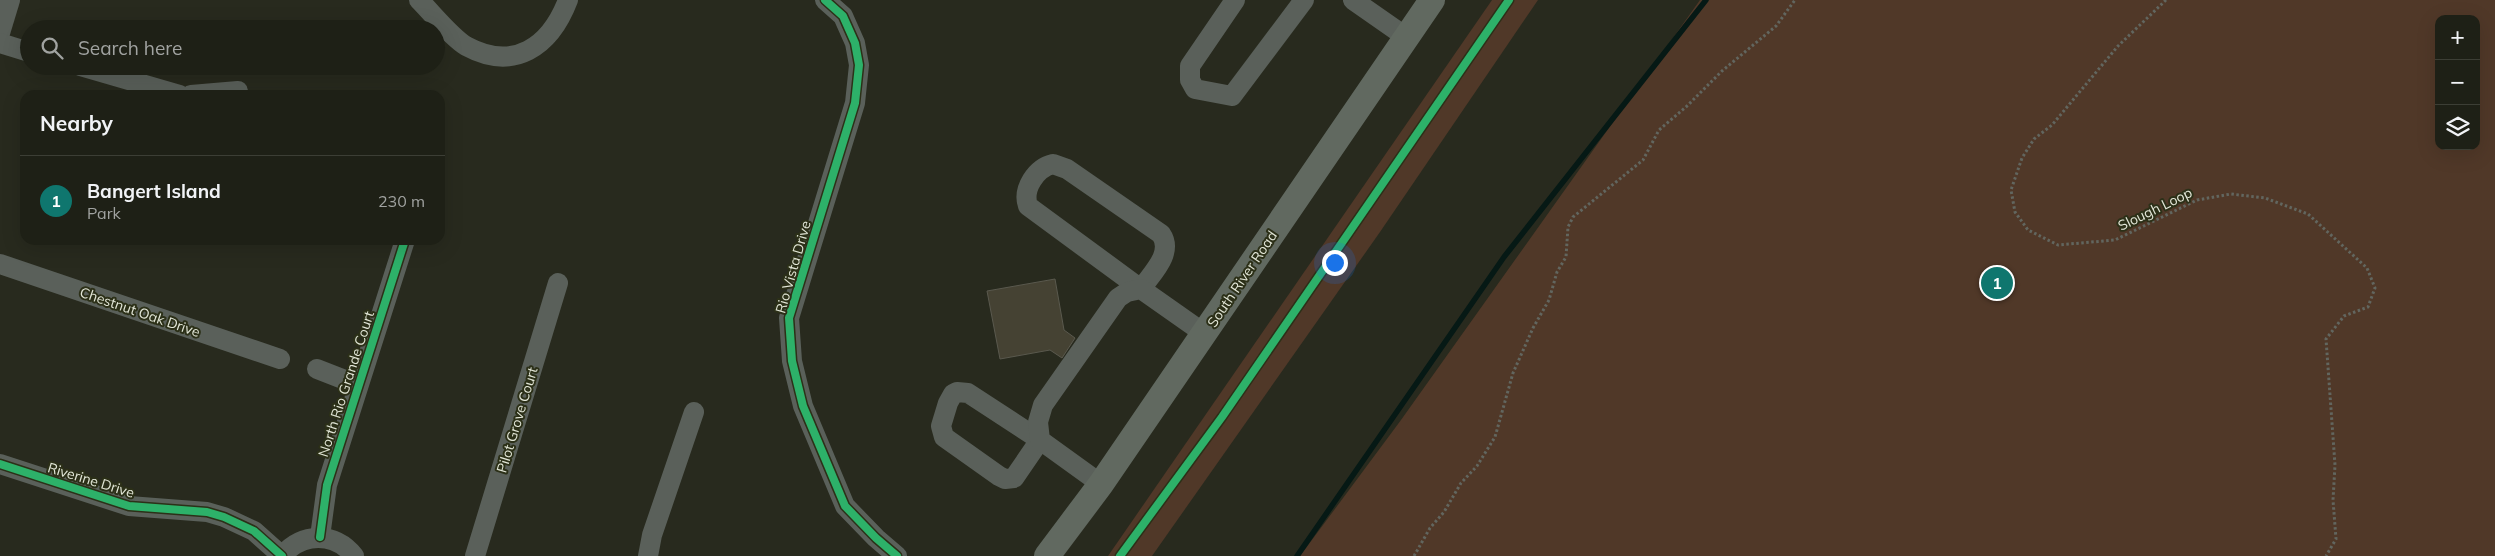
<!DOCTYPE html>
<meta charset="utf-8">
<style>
body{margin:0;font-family:Mulish,sans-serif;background:#2b2d23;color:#f1f3f6}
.controls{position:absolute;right:15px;top:15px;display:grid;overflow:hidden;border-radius:10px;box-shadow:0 5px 20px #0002}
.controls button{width:45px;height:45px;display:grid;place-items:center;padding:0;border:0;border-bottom:1px solid #3c3e35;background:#1e2016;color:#f1f3f6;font:25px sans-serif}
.you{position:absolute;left:1334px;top:262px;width:18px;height:18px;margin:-12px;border:4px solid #fff;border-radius:50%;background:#1a73e8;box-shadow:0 0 0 8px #1a73e833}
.badge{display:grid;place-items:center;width:32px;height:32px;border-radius:50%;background:#0f766e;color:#fff;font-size:16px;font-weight:700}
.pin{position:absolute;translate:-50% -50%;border:2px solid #fff;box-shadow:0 1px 5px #0006}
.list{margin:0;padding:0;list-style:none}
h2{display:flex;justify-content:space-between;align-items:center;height:65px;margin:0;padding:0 20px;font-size:21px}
h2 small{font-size:16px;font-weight:400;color:#a1a3a1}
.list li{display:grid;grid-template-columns:32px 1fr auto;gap:15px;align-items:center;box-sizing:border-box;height:90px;padding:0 20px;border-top:1px solid #3c3e35}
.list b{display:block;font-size:19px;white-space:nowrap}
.list p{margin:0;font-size:16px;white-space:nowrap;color:#a1a3a1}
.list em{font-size:16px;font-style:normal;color:#a1a3a1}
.icon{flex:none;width:28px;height:28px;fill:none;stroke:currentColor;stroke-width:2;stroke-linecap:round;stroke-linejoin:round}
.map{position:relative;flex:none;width:2495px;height:556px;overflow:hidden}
.search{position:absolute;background:#1e2016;box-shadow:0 5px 20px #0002;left:20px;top:20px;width:425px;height:55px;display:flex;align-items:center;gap:12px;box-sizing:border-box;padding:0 18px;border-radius:28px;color:#a1a3a1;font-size:19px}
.panel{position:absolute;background:#1e2016;box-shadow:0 5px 20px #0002;left:20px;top:90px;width:425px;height:155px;border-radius:15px}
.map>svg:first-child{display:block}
.green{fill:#503828;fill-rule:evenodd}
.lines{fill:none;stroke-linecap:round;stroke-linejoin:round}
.stream{stroke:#061915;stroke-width:5.5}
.building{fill:#454233;stroke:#5a594e}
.path{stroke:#62665f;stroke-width:3;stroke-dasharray:2.5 2.5;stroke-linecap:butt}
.minor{stroke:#5a605a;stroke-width:20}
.major{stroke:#616960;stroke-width:26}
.cycleway-casing{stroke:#2c3018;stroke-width:11}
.cycleway{stroke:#2db169;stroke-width:8}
.labels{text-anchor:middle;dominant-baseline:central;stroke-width:4;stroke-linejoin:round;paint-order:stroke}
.street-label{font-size:14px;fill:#e3e7d8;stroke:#2c3018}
</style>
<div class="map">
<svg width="2495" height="556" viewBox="0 0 2495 556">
<rect width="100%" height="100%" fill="#282a1e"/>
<g class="green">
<path d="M1492,0h46l-158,232 -228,324h-44z"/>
<path d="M1700,0h795v556h-1195l101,-136zM2439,19h37v127h-37z"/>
</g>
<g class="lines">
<path class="stream" d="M1297,556l207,-299 202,-257"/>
</g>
<path class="building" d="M1055,279l9,51 11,8 -13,20 -12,-8 -50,9 -13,-68z"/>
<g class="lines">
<g class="path">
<path d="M2166,0l-48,46 -66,79 -18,14 -12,19 -11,32 4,22 13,18 30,15 57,-5 82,-40 34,-6 34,4 43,16 59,54 8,20 -7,19 -24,9 -18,23 9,126 -2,35 3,39 -10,17"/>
<path d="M1414,556l16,-28 14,-16 17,-29 16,-17 18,-29 18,-64 20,-45 16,-28 8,-28 9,-15 2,-30 5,-10 70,-57 16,-30 28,-24 35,-35 54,-45 19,-26"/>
</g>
<g class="minor">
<path d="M419,0c13,13 32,37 47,46 48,26 84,1 102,-46"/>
<path d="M825,0l18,16 12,27 4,22 -4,38 -66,215 3,43 11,45 42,100 31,32 21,18"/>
<path d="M1235,0l-45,66v14l5,9 37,7 72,-96"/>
<path d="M1353,0l53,37"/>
<path d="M0,33l10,-33"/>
<path d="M0,43l29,9"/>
<path d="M80,66l100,29"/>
<path d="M191,95l47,-4"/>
<path d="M1053,164l14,5 94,65c13,19 -9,39 -20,55l-113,-83c-6,-17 8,-38 25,-42z"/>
<path d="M0,264l280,95"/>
<path d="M317,369l41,16"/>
<path d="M957,392l11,1 72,47 -26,38 -9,1 -6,-3 -55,-39 -3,-11 7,-23 5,-9z"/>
<path d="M0,464l129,42 78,6 17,5 30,14 28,25"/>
<path d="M1101,484l-61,-44 -2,-18 5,-17 75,-107 9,-6 14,-3 64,45"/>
<path d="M320,537l7,-52 78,-245"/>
<path d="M282,556c20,-24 53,-24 72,0"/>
<path d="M475,556l83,-273"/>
<path d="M648,556l4,-21 42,-123"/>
</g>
<path class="major" d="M1047,556l54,-72 331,-484"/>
<defs>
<g id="cycleway">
<path d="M825,0l18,16 12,27 4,22 -4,38 -66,215 3,43 11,45 42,100 31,32 21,18"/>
<path d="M0,464l129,42 78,6 17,5 30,14 28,25"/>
<path d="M320,537l7,-52 78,-245"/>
<path d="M1120,556l102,-139 287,-417"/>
</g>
</defs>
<use href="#cycleway" class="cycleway-casing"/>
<use href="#cycleway" class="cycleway"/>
</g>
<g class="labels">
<g class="street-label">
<text transform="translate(2155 209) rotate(-26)">Slough Loop</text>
<text transform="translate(793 267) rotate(-74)">Rio Vista Drive</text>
<text transform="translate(1242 279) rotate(-56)">South River Road</text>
<text transform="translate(140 312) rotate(19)">Chestnut Oak Drive</text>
<text transform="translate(346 384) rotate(-72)">North Rio Grande Court</text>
<text transform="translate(517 420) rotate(-73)">Pilot Grove Court</text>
<text transform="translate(91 480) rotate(17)">Riverine Drive</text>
</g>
</g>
</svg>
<div class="controls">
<button>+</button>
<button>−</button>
<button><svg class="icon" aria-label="layers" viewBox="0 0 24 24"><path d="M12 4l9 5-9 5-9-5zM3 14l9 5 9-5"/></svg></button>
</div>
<div class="you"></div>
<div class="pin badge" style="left:1997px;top:283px">1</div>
<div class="search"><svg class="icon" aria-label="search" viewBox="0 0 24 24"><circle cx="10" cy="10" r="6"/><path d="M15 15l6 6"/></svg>Search here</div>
<section class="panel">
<h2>Nearby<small></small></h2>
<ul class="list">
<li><span class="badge">1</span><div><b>Bangert Island</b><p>Park</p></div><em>230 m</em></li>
</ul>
</section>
</div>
